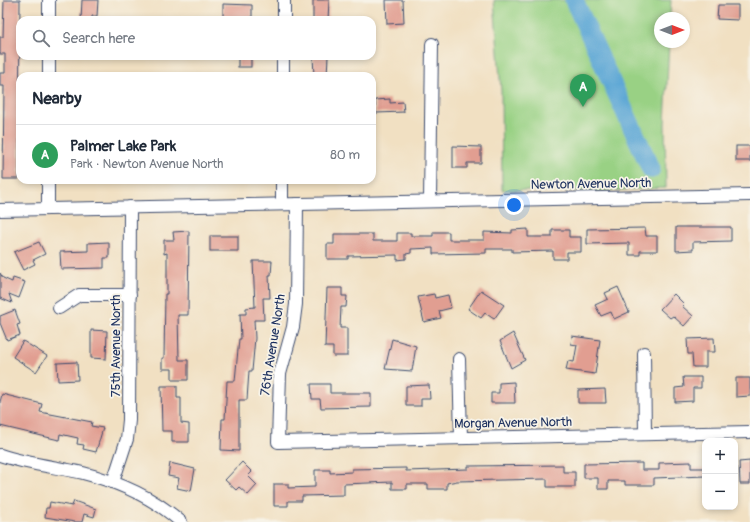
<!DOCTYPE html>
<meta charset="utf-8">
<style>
body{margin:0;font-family:Pangolin,sans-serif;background:#f2f2f3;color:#1f2937}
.controls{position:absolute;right:12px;bottom:12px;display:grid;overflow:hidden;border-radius:8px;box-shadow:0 2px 6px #0003}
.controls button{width:36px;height:36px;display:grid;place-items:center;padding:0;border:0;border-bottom:1px solid #e0e1e3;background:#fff;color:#1f2937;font:20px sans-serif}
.compass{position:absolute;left:654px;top:12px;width:36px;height:36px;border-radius:50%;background:#fff;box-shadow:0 2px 6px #0003;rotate:90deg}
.you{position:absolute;left:514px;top:205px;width:14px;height:14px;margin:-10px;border:3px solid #fff;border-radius:50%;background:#1a73e8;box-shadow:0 0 0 6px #1a73e833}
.badge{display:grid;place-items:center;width:26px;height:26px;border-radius:50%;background:#d1495b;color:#fff;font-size:13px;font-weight:700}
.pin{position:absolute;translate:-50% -33px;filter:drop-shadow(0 1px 2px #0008)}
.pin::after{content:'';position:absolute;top:21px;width:14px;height:12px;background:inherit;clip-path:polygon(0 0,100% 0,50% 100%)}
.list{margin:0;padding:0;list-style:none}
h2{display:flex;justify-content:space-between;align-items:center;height:52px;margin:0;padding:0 16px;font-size:17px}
h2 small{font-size:13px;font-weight:400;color:#747a83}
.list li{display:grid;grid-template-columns:26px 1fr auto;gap:12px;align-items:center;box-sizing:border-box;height:60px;padding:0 16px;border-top:1px solid #e0e1e3}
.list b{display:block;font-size:15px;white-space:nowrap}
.list p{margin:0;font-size:13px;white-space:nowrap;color:#747a83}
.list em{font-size:13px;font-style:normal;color:#747a83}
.icon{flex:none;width:22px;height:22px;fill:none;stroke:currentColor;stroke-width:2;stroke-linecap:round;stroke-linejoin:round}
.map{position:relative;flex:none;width:750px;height:522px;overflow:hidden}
.search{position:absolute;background:#fff;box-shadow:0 2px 6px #0003;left:16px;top:16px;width:360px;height:44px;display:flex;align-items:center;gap:10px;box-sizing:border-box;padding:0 14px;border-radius:12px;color:#747a83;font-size:15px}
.panel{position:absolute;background:#fff;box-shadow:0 2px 6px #0003;left:16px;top:72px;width:360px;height:112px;border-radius:12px}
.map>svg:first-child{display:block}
.green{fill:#99d184;stroke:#5a8071}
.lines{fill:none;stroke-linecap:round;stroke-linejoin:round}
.river{stroke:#5da7d5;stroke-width:19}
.building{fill:#e19e91}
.minor-casing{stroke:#3b4a6d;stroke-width:14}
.minor{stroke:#fff;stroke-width:12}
.labels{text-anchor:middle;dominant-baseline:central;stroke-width:3.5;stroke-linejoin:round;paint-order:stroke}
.street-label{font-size:13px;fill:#1b2f5e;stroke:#f7f3e8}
</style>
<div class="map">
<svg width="750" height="522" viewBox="0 0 750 522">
<rect width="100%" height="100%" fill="#f7f3e8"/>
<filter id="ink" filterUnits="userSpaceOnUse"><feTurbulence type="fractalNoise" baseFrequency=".025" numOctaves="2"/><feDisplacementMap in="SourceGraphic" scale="8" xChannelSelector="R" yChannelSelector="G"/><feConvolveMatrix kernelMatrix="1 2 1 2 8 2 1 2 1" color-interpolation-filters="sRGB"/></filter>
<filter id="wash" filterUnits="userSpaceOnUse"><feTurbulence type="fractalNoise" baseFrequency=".012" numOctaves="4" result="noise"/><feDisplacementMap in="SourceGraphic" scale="16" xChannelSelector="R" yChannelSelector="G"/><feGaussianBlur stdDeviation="0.9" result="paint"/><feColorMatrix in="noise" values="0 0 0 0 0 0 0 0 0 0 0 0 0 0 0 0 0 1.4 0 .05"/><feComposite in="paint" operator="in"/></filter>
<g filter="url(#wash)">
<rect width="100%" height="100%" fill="#f1e0c2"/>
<path class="green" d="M494,0h177l-1,18h-10v24h9l-4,82 1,64 -68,3 -96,-1 -1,-99z"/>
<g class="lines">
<path class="river" d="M574,0l77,169"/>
</g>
<g id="blocks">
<g class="building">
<path d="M4,0h16l-1,179h-16l1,-93h-4v-13h5v-19h-5v-17h3z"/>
<path d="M82,0h16l-1,16h-5v4h-11z"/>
<path d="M313,0h16l-1,20h-15z"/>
<path d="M386,0h17l1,23 -17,1z"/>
<path d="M223,4l29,1v14l-29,-1z"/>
<path d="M718,5h20v15l-21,-1z"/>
<rect x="238" y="56" width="13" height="11"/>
<path d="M313,56h15l-1,20h-13z"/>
<path d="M390,99v4l13,-1 1,10 -28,1 -1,-13z"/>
<path d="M453,146l28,1v16h-14v5h-14z"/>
<rect x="736" y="146" width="14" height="15"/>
<path d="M676,227h55v14l-38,1v8l-17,1z"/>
<path d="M645,228l1,8h11v15h-17v4h-11v-12l-42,1v-15z"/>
<path d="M528,229v8h24v-7h17v7h12v15h-14v7h-14v-8l-41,1v-3h-26v4l-53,1v-6l-22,1v4l-5,1v5l-9,1v-5l-49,1v3h-21v-15h7v-10h39v7h24v-8h14v3h22v-4h16v8h35v-8l28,1v-3z"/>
<path d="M189,231l-1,84h-10l1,45h9v20h-16v-11h-10v-11h2l1,-64h2v-41l-3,1v-14h10l-1,-8z"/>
<rect x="210" y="236" width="28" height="15"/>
<path d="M39,242l6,12 -12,6 2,4 -12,6 -9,-18z"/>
<path d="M109,242v16h-5v10l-43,1 -1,-17 28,-1v-8z"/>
<path d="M253,261h19l-1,14h-2l1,23h-7l1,22h-10l1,18 -3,33h-3l-2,29h-8v51l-18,-1 1,-31h3l2,-38h8l4,-42h2l-1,-25h6v-6l9,-1z"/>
<path d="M0,273l3,5 9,4 1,-4 12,4 -6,16 -10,-4 3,9 -12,-5z"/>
<path d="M618,287l11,25 -15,7 -3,-7 -10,4 -6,-11 13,-6 -3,-6z"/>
<path d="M327,288h15v8h5l-1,11h-5l-1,21h7v28h-14v-9h-8z"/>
<path d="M481,290l23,15 -10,14 -9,-6 -4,5 -13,-9z"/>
<path d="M434,294l1,4 13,-3 3,13 -12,3 2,7 -17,4 -6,-25z"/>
<path d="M674,294l10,10 -2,2 11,10 -9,10 -11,-10 -3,2 -10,-9z"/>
<path d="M15,310l5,14 -3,1 3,10 -13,5 -7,-17v-7z"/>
<path d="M91,330l16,1 -1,28 -15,-1z"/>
<path d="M513,333l12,27 -14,8 -11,-27z"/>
<path d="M572,336l28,4 -5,34 -29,-4 2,-9 6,1 3,-17 -6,-1z"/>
<path d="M714,338l1,14h-9v15h-13l-1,-13h-4l-1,-15z"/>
<path d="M392,339l24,7 -4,25 -27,-2z"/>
<path d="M23,341l24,15 -11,16 -23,-15z"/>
<path d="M77,362l1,18 -20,1 -1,-18z"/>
<path d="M683,377h18v11h-8v13l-18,1v-14l9,-1z"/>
<path d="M736,378h14v18l-14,1z"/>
<path d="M514,382l1,21h-24v-10h8v-10z"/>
<path d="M311,384h19v9h41v14l-50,1 -1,-9h-8z"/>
<path d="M429,385l1,14h-9v7h-15v-20z"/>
<path d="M161,386h16v12h4v25l8,1v18h-17v-11h-10z"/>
<path d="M605,389l1,14h-28v-13z"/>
<path d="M2,394l40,10 -2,8 52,10 -1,4 12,2 -7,24 -13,-3 1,-4 -7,-1 1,-6 -18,-4 -1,6 -59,-14v-24z"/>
<path d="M750,461v23h-10l-1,-22z"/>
<path d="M242,462l10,10 -4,4 9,9 -9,10 -9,-8 -3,3 -11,-10z"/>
<path d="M691,462v6h14v8l-51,2v7h-29v-4h-17v8h-10v-11h-14v-14l58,-1v7h17v-7z"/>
<path d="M170,463l25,6 -4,22 -14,-3 2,-10 -11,-2z"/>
<path d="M563,465v7h12v15h-28v-8l-90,2 -10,2v6h-19v-5h-21v5h-15v-7l-48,2v11l-42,1v5h-14v5h-14v-22h14v4l27,-1v-17h15v3l22,-1v-3l54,-1v3l62,-2v-3z"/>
<path d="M74,501l22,8 -2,8 -10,-3 -2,8h-7l-30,-5 1,-9h3l1,-6 22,4z"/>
</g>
</g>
</g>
<g filter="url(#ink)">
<use href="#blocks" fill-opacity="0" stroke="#3b4a6d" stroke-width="1"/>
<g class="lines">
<defs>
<g id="minor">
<path d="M49,20v-20"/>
<path d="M284,20v-20"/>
<path d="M49,76v-20"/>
<path d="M283,76v-20"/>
<path d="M430,201l2,-157"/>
<path d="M282,204v-24"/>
<path d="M297,204l-1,100 -3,23 -13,47 -2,68 472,-10"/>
<path d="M48,209v-29"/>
<path d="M0,210l750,-15"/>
<path d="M59,308l20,-13h51"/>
<path d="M644,353l1,81"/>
<path d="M459,359l2,79"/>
<path d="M0,455c27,9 56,12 83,18 35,9 71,25 98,49"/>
<path d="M113,482l14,-43 2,-19 1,-213"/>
</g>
</defs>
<use href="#minor" class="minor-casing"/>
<use href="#minor" class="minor"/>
</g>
</g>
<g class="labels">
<g class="street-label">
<text transform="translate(591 184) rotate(-1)">Newton Avenue North</text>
<text transform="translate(273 345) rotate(-81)">76th Avenue North</text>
<text transform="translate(116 346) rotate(-90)">75th Avenue North</text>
<text transform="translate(513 423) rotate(-1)">Morgan Avenue North</text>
</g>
</g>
</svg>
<div class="controls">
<button>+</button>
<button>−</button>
</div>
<svg class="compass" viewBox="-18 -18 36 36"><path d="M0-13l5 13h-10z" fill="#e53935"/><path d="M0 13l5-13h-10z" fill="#747a83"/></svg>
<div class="you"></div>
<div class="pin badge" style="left:583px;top:107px;background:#2e9e5b">A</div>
<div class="search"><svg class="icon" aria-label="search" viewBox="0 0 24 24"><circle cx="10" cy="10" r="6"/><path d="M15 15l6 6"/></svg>Search here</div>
<section class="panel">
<h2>Nearby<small></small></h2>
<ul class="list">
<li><span class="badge" style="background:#2e9e5b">A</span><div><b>Palmer Lake Park</b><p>Park · Newton Avenue North</p></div><em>80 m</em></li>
</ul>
</section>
</div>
